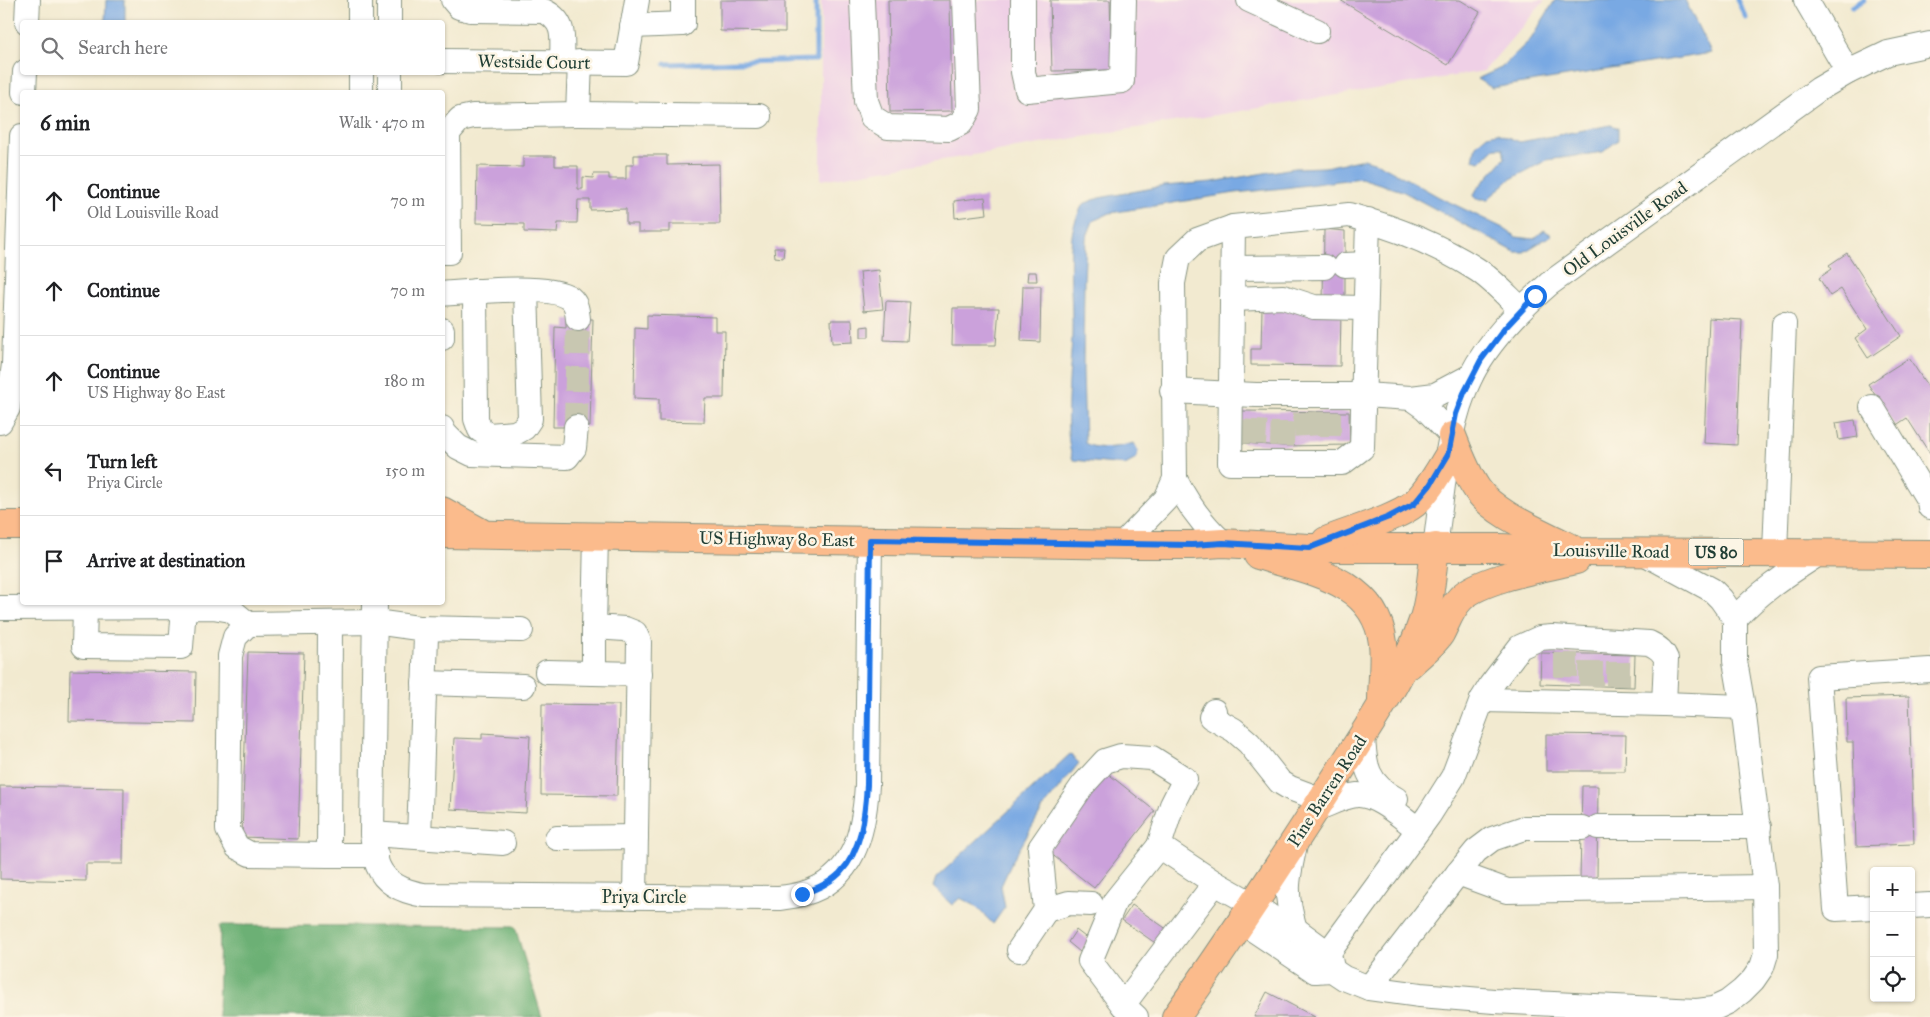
<!DOCTYPE html>
<meta charset="utf-8">
<style>
body{margin:0;font-family:"IM FELL Great Primer",serif;background:#f6f6f6;color:#202124}
.controls{position:absolute;right:15px;bottom:15px;display:grid;overflow:hidden;border-radius:5px;box-shadow:0 1px 4px #0004}
.controls button{width:45px;height:45px;display:grid;place-items:center;padding:0;border:0;border-bottom:1px solid #e0e0e0;background:#fff;color:#202124;font:25px sans-serif}
.stop{position:absolute;width:15px;height:15px;margin:-11px;border:4px solid #1a73e8;border-radius:50%;background:#fff}
.stop.end{background:#1a73e8;border-color:#fff;box-shadow:0 1px 5px #0008}
.list{margin:0;padding:0;list-style:none}
h2{display:flex;justify-content:space-between;align-items:center;height:65px;margin:0;padding:0 20px;font-size:21px}
h2 small{font-size:16px;font-weight:400;color:#757577}
.list li{display:grid;grid-template-columns:32px 1fr auto;gap:15px;align-items:center;box-sizing:border-box;height:90px;padding:0 20px;border-top:1px solid #e0e0e0}
.list b{display:block;font-size:19px;white-space:nowrap}
.list p{margin:0;font-size:16px;white-space:nowrap;color:#757577}
.list em{font-size:16px;font-style:normal;color:#757577}
.icon{flex:none;width:28px;height:28px;fill:none;stroke:currentColor;stroke-width:2;stroke-linecap:round;stroke-linejoin:round}
.map{position:relative;flex:none;width:1930px;height:1017px;overflow:hidden}
.search{position:absolute;background:#fff;box-shadow:0 1px 4px #0004;left:20px;top:20px;width:425px;height:55px;display:flex;align-items:center;gap:12px;box-sizing:border-box;padding:0 18px;border-radius:5px;color:#757577;font-size:19px}
.panel{position:absolute;background:#fff;box-shadow:0 1px 4px #0004;left:20px;top:90px;width:425px;height:515px;border-radius:5px}
.map>svg:first-child{display:block}
.built{fill:#efd0e6}
.forest{fill:#6cb074;stroke:#467654}
.water{fill:#79a9e3;stroke:#4c738c}
.lines{fill:none;stroke-linecap:round;stroke-linejoin:round}
.stream{stroke:#79a9e3;stroke-width:5}
.building{fill:#cba1db}
.minor-tunnel{stroke:#c8c7b1;stroke-width:24;stroke-dasharray:24 12;stroke-linecap:butt}
.minor-casing{stroke:#889482;stroke-width:26}
.major-casing{stroke:#889482;stroke-width:30}
.minor{stroke:#fff;stroke-width:24}
.major{stroke:#fbbb8c;stroke-width:28}
.route{stroke:#1a73e8;stroke-width:6}
.labels{text-anchor:middle;dominant-baseline:central;stroke-width:5;stroke-linejoin:round;paint-order:stroke}
.shield{fill:#fcf5e5;stroke:#617469;stroke-width:1}
.shield-label{font-size:16px;font-weight:bold;fill:#1f3d34}
.street-label{font-size:18px;fill:#1f3d34;stroke:#fcf5e5}
</style>
<div class="map">
<svg width="1930" height="1017" viewBox="0 0 1930 1017">
<rect width="100%" height="100%" fill="#fcf5e5"/>
<filter id="ink" filterUnits="userSpaceOnUse"><feTurbulence type="fractalNoise" baseFrequency=".02" numOctaves="2"/><feDisplacementMap in="SourceGraphic" scale="10" xChannelSelector="R" yChannelSelector="G"/><feConvolveMatrix kernelMatrix="1 2 1 2 8 2 1 2 1" color-interpolation-filters="sRGB"/></filter>
<filter id="wash" filterUnits="userSpaceOnUse"><feTurbulence type="fractalNoise" baseFrequency=".0096" numOctaves="4" result="noise"/><feDisplacementMap in="SourceGraphic" scale="20" xChannelSelector="R" yChannelSelector="G"/><feGaussianBlur stdDeviation="1.12" result="paint"/><feColorMatrix in="noise" values="0 0 0 0 0 0 0 0 0 0 0 0 0 0 0 0 0 1.4 0 .05"/><feComposite in="paint" operator="in"/></filter>
<g filter="url(#wash)">
<rect width="100%" height="100%" fill="#f2ead0"/>
<path class="built" d="M821,0h724l-61,71 -663,109z"/>
<path class="forest" d="M220,925l295,2 27,90h-324z"/>
<g class="water">
<path d="M106,0h19v22h-20z"/>
<path d="M1555,0h130l26,53 -219,35 -15,-9 24,-11 30,-29z"/>
<path d="M1611,125l7,3v12l-15,12 -56,8 -38,20 -21,19h-12l-2,-4 3,-6 28,-31 -2,-10h-8l-15,14 -7,-2 3,-15 11,-10 10,-2 23,9z"/>
<path d="M1364,159l16,5 59,33 64,31 13,9 18,2 10,-9 8,5 -28,17h-9l-113,-61 -41,-13 -77,10 -49,5 -125,20 -17,8 -7,18 -2,41 -1,91 2,72c13,8 34,4 49,0l4,8 -2,8 -11,6 -52,-5c-11,-30 -2,-92 -1,-125 1,-33 -4,-66 0,-99 1,-11 6,-22 11,-32l16,-6 65,-12 48,-4 82,-14 31,-1z"/>
<path d="M1070,754l9,9 -36,45 -30,52 -12,26 4,21 -12,17 -19,-19 -14,-7 -8,7 -19,-18 3,-9z"/>
</g>
<g class="lines">
<g class="stream">
<path d="M1737,0l9,18"/>
<path d="M1852,7l12,-7"/>
<path d="M665,64l151,-4v-60"/>
</g>
</g>
<g id="blocks">
<g class="building">
<path d="M720,0h65v32l-65,-1z"/>
<path d="M888,0h62l2,111 -62,1z"/>
<path d="M1050,0h60l2,70 -60,1z"/>
<path d="M1340,0h120l20,12 -32,53z"/>
<path d="M634,155h33v10l52,-1 1,60h-50v8h-32v-8h-12v-15l-36,1v-10h-12l-1,23h-19l-1,10 -33,-1v-8l-48,-1 1,-57 46,1v-11h32v10h23v23h5v-12l10,1 1,-4h15v5h17v-14h8z"/>
<path d="M985,197l2,17 -32,4 -1,-17z"/>
<path d="M1324,229l21,2v73l-22,-1z"/>
<path d="M774,248h10l-1,10 -8,-1z"/>
<path d="M1847,253l54,83 -33,22 -13,-20 12,-9 -26,-40 -11,7 -11,-18 13,-9 -3,-4z"/>
<path d="M879,270l4,39 -19,2 -4,-39z"/>
<path d="M1028,272h8l1,9h-10z"/>
<path d="M1023,286h18l-1,56 -19,-1z"/>
<path d="M886,301l24,1 -3,39 -23,-1z"/>
<path d="M953,308h46l-3,37h-44z"/>
<path d="M1262,309l79,2 -1,55 -89,-1v-16h10z"/>
<path d="M647,315l68,2v14h10l-1,67h-19l-1,24 -45,-1v-22l-25,-1 1,-70 12,1z"/>
<path d="M1709,318l33,2 -5,125 -33,-2z"/>
<path d="M566,319h27l-3,108h-37l2,-100 11,1z"/>
<path d="M831,320h21l1,22 -21,1z"/>
<path d="M869,326v11h-8v-10z"/>
<path d="M1909,358l21,32v64l-23,-36 -12,8 -27,-42z"/>
<path d="M1242,411l107,1 1,33 -68,1 -40,-3z"/>
<path d="M1855,420l3,17 -19,3 -3,-17z"/>
<path d="M248,652l56,1 -6,186 -56,-2z"/>
<path d="M1541,653l94,2 -1,32 -94,-3z"/>
<path d="M70,670l126,2 -1,51 -126,-2z"/>
<path d="M1909,696l5,148 -58,2 -3,-104h-6l-1,-44z"/>
<path d="M542,704l77,1 -2,91 -76,-1z"/>
<path d="M482,733l48,3 -4,77 -76,-4 4,-71 28,1z"/>
<path d="M1546,734l80,1 -1,36h-79z"/>
<path d="M1106,772l49,39 -61,77 -49,-39z"/>
<path d="M0,786l124,2 -1,76h-37v17l-86,-2z"/>
<path d="M1582,786h16l-1,93h-17z"/>
<path d="M1132,905l39,27 -10,15 -39,-27z"/>
<path d="M1076,930l13,10 -9,12 -12,-10z"/>
<path d="M1267,992l48,25h-61z"/>
</g>
</g>
</g>
<g filter="url(#ink)">
<use href="#blocks" fill-opacity="0" stroke="#889482" stroke-width="1"/>
<g class="lines">
<g class="minor-tunnel">
<path d="M1305,412l2,33"/>
<path d="M1329,412v33"/>
<path d="M576,427l2,-108"/>
<path d="M1254,444l2,-33"/>
<path d="M1282,446l1,-34"/>
<path d="M1566,653v32"/>
<path d="M1591,686v-32"/>
<path d="M1618,686v-31"/>
</g>
<defs>
<g id="minor">
<path d="M360,0v22"/>
<path d="M389,0v22"/>
<path d="M453,0l6,7 11,3 74,1c23,11 18,29 18,51"/>
<path d="M862,0l4,101 6,16 16,10 61,2 12,-6 8,-14 -4,-109"/>
<path d="M1023,0v72l4,18 95,-9 2,-81"/>
<path d="M1249,0l68,31"/>
<path d="M1806,0l42,72"/>
<path d="M27,22l1,-22"/>
<path d="M632,26l51,-2v-24"/>
<path d="M442,61l184,2 11,-63"/>
<path d="M361,72v20"/>
<path d="M390,72v20"/>
<path d="M24,92l1,-20"/>
<path d="M578,114l181,2"/>
<path d="M1368,220l-6,228 -20,15h-112l3,-236 116,-12c44,12 88,29 127,54 16,10 31,27 45,40"/>
<path d="M442,252h7l-1,-119 12,-14 13,-3 105,-2 2,-52"/>
<path d="M1345,265l22,-1"/>
<path d="M1233,268l91,-1"/>
<path d="M475,291l1,128 4,11 9,5 26,-2 9,-5 6,-9 -4,-129"/>
<path d="M442,294c27,-2 107,-11 128,4 7,6 7,13 8,21"/>
<path d="M1232,299l51,-2 31,10 51,1"/>
<path d="M442,330v8"/>
<path d="M1172,391l84,4h108l47,3 24,-3 36,-19"/>
<path d="M1411,398l14,10 27,28"/>
<path d="M1872,407l57,94 1,6"/>
<path d="M0,422l8,-14 6,-44 8,-228"/>
<path d="M442,428l3,6 13,13 14,7 95,3 7,-9 2,-21"/>
<path d="M1175,479c13,26 27,45 48,64"/>
<path d="M596,536l-2,91 31,2 10,4 4,9 -4,255"/>
<path d="M1123,544l43,-45 9,-20 -2,-196 5,-25 19,-18 36,-13"/>
<path d="M1435,547c8,-55 11,-121 36,-171 18,-36 48,-66 78,-92l270,-195 29,-17 40,-19 42,-9"/>
<path d="M1775,552l9,-228"/>
<path d="M375,602l-3,232c2,10 2,23 6,32 8,19 27,26 46,29l355,3c8,-1 16,-2 23,-4 52,-14 62,-61 65,-109l3,-245"/>
<path d="M0,608l213,-1 18,3 17,14 127,-2 43,6 5,3 3,5 -7,201"/>
<path d="M85,608l-1,38 97,1 3,-40"/>
<path d="M1735,619c25,-28 54,-46 85,-66"/>
<path d="M330,623l-1,232h47"/>
<path d="M248,624l-13,13 -5,19 -2,174 9,17 13,7 79,1"/>
<path d="M418,628l103,2"/>
<path d="M547,672l92,2"/>
<path d="M594,673v-46"/>
<path d="M424,683l99,3"/>
<path d="M1482,700l182,4 79,3"/>
<path d="M1214,711l-3,6 23,13 15,13 31,39 10,6 32,12"/>
<path d="M1363,735c1,30 4,49 33,64"/>
<path d="M1316,809c12,-4 27,-13 41,-14 20,-1 45,23 61,34"/>
<path d="M1598,827h161"/>
<path d="M372,834l131,9"/>
<path d="M557,838l79,-1"/>
<path d="M1458,873l49,18 258,-4"/>
<path d="M1911,906l19,-1"/>
<path d="M1874,907l-38,2 -17,-232 111,-7"/>
<path d="M1046,910l23,-7 22,1"/>
<path d="M1242,922l73,49 17,-1 12,8 25,10 51,7 74,6 203,10 16,-2 15,-7 14,-11 11,-11 9,-13 4,-13 -1,-67 -22,-180 -8,-46v-42l-14,-20 -9,-9 -70,-38"/>
<path d="M1295,929c-11,-36 -8,-48 0,-84"/>
<path d="M1019,950l27,-40 -6,-62 43,-63 22,-24 16,-5 31,2 33,21 -13,26 -13,41"/>
<path d="M1315,971l114,-156 24,-38 29,-77 9,-15 29,-38 20,-9 12,-1 97,6c9,4 14,8 17,16l-2,45"/>
<path d="M1369,988l89,-115 18,-22 16,-12 32,-11h58"/>
<path d="M1123,1005l-33,-44 25,-60 44,-55 56,37"/>
<path d="M1136,1017l-13,-12 92,-122 39,22 28,20 13,4 34,25 3,14"/>
</g>
<g id="major">
<path d="M1452,436c7,18 14,37 25,53 17,26 66,44 94,59"/>
<path d="M442,511l38,21"/>
<path d="M0,525h22"/>
<path d="M442,534l693,11h57l31,-2 86,5h192l78,4 351,2"/>
<path d="M1326,541c24,-10 69,-22 89,-38 14,-13 24,-32 34,-48"/>
<path d="M1258,555c50,16 117,24 125,88 2,19 -1,39 -1,58"/>
<path d="M1410,664c9,-9 23,-19 30,-30 7,-13 10,-25 21,-36 20,-20 86,-31 115,-38"/>
<path d="M1176,1017c57,-81 111,-163 164,-246 31,-49 66,-98 84,-153 7,-22 8,-48 11,-71"/>
</g>
</defs>
<use href="#minor" class="minor-casing"/>
<use href="#major" class="major-casing"/>
<use href="#minor" class="minor"/>
<use href="#major" class="major"/>
</g>
</g>
<g class="lines" filter="url(#ink)">
<path class="route" d="M802,894c13,-5 27,-10 38,-21 22,-23 25,-58 27,-88l3,-245 322,5 31,-2 86,5 80,-31 25,-13 16,-19 18,-30 8,-41 8,-21 17,-33 24,-32 30,-32"/>
</g>
<g class="labels">
<rect class="shield" x="1688.5" y="538.5" width="55" height="27" rx="4"/>
<g class="shield-label">
<text x="1716" y="552">US 80</text>
</g>
<g class="street-label">
<text transform="translate(534 62) rotate(1)">Westside Court</text>
<text transform="translate(1625 229) rotate(-36)">Old Louisville Road</text>
<text transform="translate(777 539) rotate(1)">US Highway 80 East</text>
<text transform="translate(1611 551) rotate(1)">Louisville Road</text>
<text transform="translate(1327 791) rotate(-57)">Pine Barren Road</text>
<text x="644" y="897">Priya Circle</text>
</g>
</g>
</svg>
<div class="controls">
<button>+</button>
<button>−</button>
<button><svg class="icon" aria-label="locate" viewBox="0 0 24 24"><circle cx="12" cy="12" r="6"/><path d="M12 2v4M12 18v4M2 12h4M18 12h4"/></svg></button>
</div>
<div class="stop" style="left:1535px;top:296px"></div>
<div class="stop end" style="left:802px;top:894px"></div>
<div class="search"><svg class="icon" aria-label="search" viewBox="0 0 24 24"><circle cx="10" cy="10" r="6"/><path d="M15 15l6 6"/></svg>Search here</div>
<section class="panel">
<h2>6 min<small>Walk · 470 m</small></h2>
<ul class="list">
<li><svg class="icon" aria-label="ahead" viewBox="0 0 24 24"><path d="M12 20V5M6 11l6-6 6 6"/></svg><div><b>Continue</b><p>Old Louisville Road</p></div><em>70 m</em></li>
<li><svg class="icon" aria-label="ahead" viewBox="0 0 24 24"><path d="M12 20V5M6 11l6-6 6 6"/></svg><div><b>Continue</b></div><em>70 m</em></li>
<li><svg class="icon" aria-label="ahead" viewBox="0 0 24 24"><path d="M12 20V5M6 11l6-6 6 6"/></svg><div><b>Continue</b><p>US Highway 80 East</p></div><em>180 m</em></li>
<li><svg class="icon" aria-label="left" viewBox="0 0 24 24"><path d="M17 20v-9H6M10 6l-5 5 5 5"/></svg><div><b>Turn left</b><p>Priya Circle</p></div><em>150 m</em></li>
<li><svg class="icon" aria-label="arrive" viewBox="0 0 24 24"><path d="M6 21V4h12l-3 4 3 4H6"/></svg><div><b>Arrive at destination</b></div></li>
</ul>
</section>
</div>
